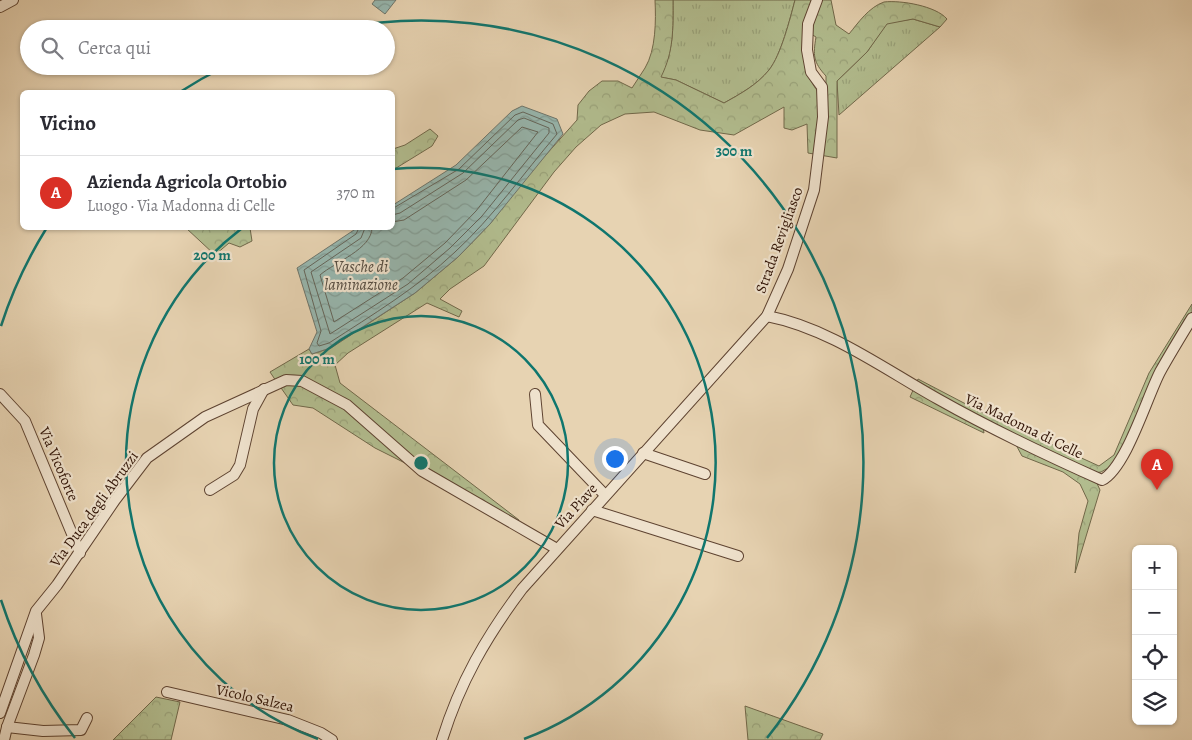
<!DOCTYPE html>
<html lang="it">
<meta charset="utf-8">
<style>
body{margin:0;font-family:Alegreya,serif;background:#f2f2f3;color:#2b2b33}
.controls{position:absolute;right:15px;bottom:15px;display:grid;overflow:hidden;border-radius:8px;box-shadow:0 1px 4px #0004}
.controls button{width:45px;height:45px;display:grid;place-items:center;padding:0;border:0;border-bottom:1px solid #e1e1e2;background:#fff;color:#2b2b33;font:25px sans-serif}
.you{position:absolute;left:614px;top:458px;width:18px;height:18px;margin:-12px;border:4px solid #fff;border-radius:50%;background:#1a73e8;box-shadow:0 0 0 8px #1a73e833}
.badge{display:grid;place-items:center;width:32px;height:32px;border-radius:50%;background:#d93025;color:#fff;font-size:16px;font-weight:700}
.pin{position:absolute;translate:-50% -41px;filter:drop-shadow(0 1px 2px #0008)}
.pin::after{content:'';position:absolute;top:26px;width:18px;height:15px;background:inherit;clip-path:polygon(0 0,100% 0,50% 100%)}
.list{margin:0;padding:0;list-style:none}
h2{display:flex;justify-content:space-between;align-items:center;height:65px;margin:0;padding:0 20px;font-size:21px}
h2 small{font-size:16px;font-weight:400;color:#7c7c81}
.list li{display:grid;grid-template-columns:32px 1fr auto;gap:15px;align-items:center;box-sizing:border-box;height:75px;padding:0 20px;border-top:1px solid #e1e1e2}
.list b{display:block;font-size:19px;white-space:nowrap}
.list p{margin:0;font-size:16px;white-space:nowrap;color:#7c7c81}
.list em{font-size:16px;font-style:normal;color:#7c7c81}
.icon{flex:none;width:28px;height:28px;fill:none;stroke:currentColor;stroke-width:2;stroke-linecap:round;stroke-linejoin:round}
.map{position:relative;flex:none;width:1192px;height:740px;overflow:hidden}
.search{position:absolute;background:#fff;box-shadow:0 1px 4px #0004;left:20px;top:20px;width:375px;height:55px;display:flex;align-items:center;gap:12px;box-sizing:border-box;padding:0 18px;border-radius:28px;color:#7c7c81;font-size:19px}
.panel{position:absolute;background:#fff;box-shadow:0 1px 4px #0004;left:20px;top:90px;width:375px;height:140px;border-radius:8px}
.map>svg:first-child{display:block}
.grass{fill:url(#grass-tufts);stroke:#71684a}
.forest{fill:url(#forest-crowns);stroke:#71684a;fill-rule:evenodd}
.water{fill:url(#water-waves);stroke:#6e756b}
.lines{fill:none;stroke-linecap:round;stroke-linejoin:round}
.shore{stroke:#64655a;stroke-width:1}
.street-casing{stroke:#5e4331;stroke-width:12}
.street{stroke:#efe2cd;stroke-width:10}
.ring{fill:none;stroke:#0f766e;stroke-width:2.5}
.labels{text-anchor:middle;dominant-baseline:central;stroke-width:4.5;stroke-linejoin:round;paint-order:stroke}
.street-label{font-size:15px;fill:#301306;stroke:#efe2cd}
.water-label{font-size:16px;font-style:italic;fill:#544c41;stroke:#efe2cd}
.centre{fill:#0f766e;stroke:#efe2cd;stroke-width:2.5}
.ring-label{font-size:15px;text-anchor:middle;font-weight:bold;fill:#0f766e;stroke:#efe2cd;stroke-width:4.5;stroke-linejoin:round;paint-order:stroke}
</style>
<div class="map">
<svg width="1192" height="740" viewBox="0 0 1192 740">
<defs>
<pattern id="grass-tufts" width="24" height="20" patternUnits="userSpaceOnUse" patternTransform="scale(1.25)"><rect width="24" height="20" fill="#b2bd8f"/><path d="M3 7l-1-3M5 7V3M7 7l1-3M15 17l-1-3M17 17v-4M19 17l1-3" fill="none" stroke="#99a27a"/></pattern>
<pattern id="forest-crowns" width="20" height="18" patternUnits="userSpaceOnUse" patternTransform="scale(1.25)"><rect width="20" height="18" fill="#b2bd8f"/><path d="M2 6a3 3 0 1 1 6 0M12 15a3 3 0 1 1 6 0" fill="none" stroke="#99a27a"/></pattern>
<pattern id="water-waves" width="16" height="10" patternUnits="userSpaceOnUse" patternTransform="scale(1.25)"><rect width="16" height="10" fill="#97b7af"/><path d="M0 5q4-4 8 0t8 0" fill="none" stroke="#829c95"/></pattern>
</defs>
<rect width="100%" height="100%" fill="#e7d3b2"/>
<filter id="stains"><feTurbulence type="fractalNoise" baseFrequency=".004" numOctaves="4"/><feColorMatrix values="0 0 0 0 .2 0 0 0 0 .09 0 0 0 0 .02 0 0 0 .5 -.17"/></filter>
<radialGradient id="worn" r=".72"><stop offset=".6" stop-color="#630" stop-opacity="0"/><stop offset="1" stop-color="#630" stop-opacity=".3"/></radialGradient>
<g class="grass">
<path d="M673,0h122c-5,19 -14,55 -26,70 -12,15 -29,24 -45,33l-48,-23 -16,-3c14,-26 13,-48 13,-77z"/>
<path d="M913,19l27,8 -101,88 -2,-34 30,-29 20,-29z"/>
</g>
<g class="forest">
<path d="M655,0h18c0,29 1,51 -12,77l15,3 48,23c16,-9 33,-18 45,-33 12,-15 21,-51 26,-70h36l5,25 13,9c9,-11 20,-27 35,-32 17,-2 52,4 63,17l-7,8 -27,-8 -26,5 -20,28 -30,29v77l-29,-5 -1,-29 -15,6 -8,-2v-21l-50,28 -34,-5 -46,-18 -29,2 -24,11 -25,22 -22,25 -70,94 -34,23 -10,10 22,12 -3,6 -32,-14 -79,50 -13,12 5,18 179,137 -1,2 -94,-56 -75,-63 -28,-15 -45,-7 -6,-9 39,-23 3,5 19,-6 84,-55 43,-36 32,-33 37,-48 50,-56 1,-15 11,-14 13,-10h16l14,7c4,-7 9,-13 13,-20 11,-18 11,-48 10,-68zM804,30l12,7c-3,18 -3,25 10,39v24c-22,-20 -24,-42 -22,-70z"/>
<path d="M430,129l8,7 -6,10 -39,24v-21l12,-4z"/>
<path d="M186,228h64l2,13 -12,6 -11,-4 -14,12z"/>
<path d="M1192,304v8l-36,61 -41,91 -14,8 -7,1 -105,-49 -73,-40 2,-5 65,34 116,53 15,-11 35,-82z"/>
<path d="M300,384l44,24 65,57 -34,-17 -62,-40 -20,-3 -14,-20z"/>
<path d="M914,388l69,39 1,6 -74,-36z"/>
<path d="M1015,443l80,36 5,11 -25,83 4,-40 9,-32 -8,-17 -17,-12 -41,-16z"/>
<path d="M156,697l24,5 -9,38h-58z"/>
<path d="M745,706l78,28 -3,6h-72z"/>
</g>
<g class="water">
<path d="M375,0h21l-11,14 -13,-10z"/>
<path d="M522,106l35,13 6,15 -73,90 -32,33 -43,36 -85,55 -18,6 -3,-5 8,-17 -20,-64 60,-40h35l1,-23 63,-40 56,-54z"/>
</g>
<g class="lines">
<g class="shore">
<path d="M359,228l-3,6 -52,36 17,61 -4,12 2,3 10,-3c43,-28 88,-55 126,-91 38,-35 68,-78 102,-118l-4,-10 -30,-12 -8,3 -56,54 -67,40"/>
<path d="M365,228l-4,10 -50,34 19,62 78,-50 42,-36 32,-32 67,-83v-5l-25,-10 -6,2 -55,53 -63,40 -8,2"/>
<path d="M372,228c0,21 -37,34 -52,47l14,47 69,-44 42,-35 31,-32 62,-79 -16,-5 -56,53 -62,40 -12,2"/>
</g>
<defs>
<g id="street">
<path d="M0,7l13,-7"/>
<path d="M767,316c62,12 117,53 171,83 53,30 108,56 164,81 24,-12 45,-83 58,-108 10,-18 21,-36 32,-54"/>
<path d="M0,394l25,27 55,132"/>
<path d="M535,394l3,31 67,70"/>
<path d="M643,453l62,21"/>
<path d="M210,490l24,-15 6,-10 13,-56 11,-20"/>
<path d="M592,510l146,46"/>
<path d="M167,692l121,28 33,13 11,7"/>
<path d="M0,713l36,-102 21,-26 58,-85 32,-42 58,-41 81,-37 16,1 45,24 75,66 135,78"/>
<path d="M7,727l36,4 38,-1 6,-12"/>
<path d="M4,740l3,-13 27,-72 5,-17 -3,-24"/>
<path d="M442,740c18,-58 44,-103 80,-151l245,-273 21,-47 26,-79 9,-73 -1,-30 -11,-15 -4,-22 1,-26 9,-24"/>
</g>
</defs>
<use href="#street" class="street-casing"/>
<use href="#street" class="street"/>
</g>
<g class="ring">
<circle cx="421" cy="463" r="147"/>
<path d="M318 739A295 295 0 0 1 241 229M393 169A295 295 0 0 1 524 739"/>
<path d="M75 738A442 442 0 0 1 1 600M1 326A442 442 0 0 1 46 229M180 92A442 442 0 0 1 224 67M340 28A442 442 0 0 1 767 738"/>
</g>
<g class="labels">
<g class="street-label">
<text transform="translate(779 240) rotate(-70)">Strada Revigliasco</text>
<text transform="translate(1024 426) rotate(26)">Via Madonna di Celle</text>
<text transform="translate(59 464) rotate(67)">Via Vicoforte</text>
<text transform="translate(576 506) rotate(-48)">Via Piave</text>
<text transform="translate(94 509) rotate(-54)">Via Duca degli Abruzzi</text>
<text transform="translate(255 698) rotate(13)">Vicolo Salzea</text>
</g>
<g class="water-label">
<text x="361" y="267">Vasche di<tspan x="361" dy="18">laminazione</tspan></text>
</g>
</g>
<circle cx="421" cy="463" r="8" class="centre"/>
<g class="ring-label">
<text x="734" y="156">300 m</text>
<text x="212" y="260">200 m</text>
<text x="317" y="364">100 m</text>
</g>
<rect width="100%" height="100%" filter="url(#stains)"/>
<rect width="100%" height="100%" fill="url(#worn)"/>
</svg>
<div class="controls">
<button>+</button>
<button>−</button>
<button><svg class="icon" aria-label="locate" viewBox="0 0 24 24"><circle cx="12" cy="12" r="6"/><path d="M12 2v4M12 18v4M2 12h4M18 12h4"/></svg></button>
<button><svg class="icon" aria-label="layers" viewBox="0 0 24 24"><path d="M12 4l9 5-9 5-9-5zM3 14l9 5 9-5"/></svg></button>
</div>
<div class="you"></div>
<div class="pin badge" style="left:1157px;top:490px">A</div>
<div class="search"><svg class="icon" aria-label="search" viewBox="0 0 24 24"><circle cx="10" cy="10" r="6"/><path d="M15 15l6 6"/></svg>Cerca qui</div>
<section class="panel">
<h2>Vicino<small></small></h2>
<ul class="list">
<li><span class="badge">A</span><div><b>Azienda Agricola Ortobio</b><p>Luogo · Via Madonna di Celle</p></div><em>370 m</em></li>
</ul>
</section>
</div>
